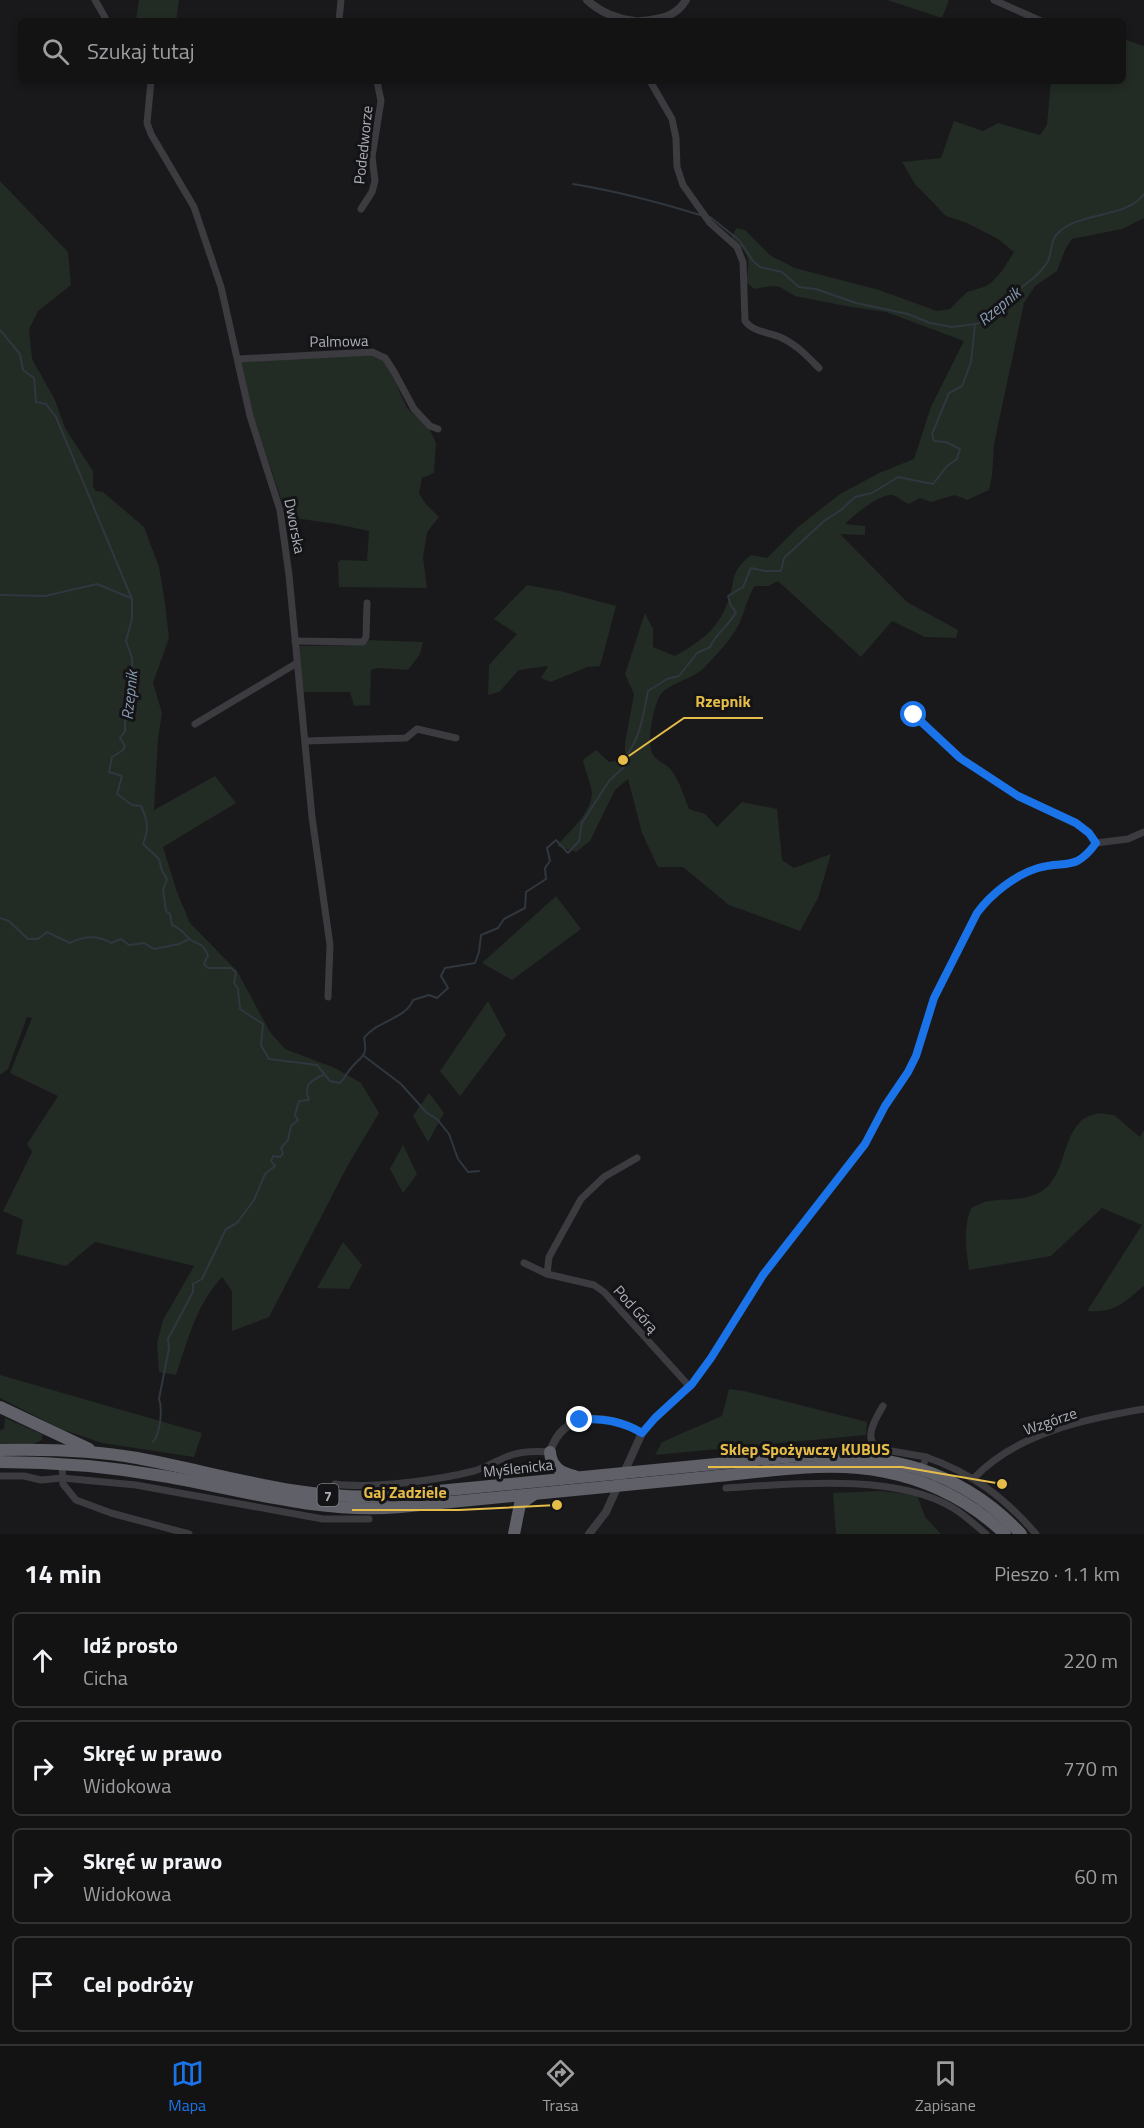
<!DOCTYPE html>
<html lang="pl">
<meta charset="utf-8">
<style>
body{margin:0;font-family:"Titillium Web",sans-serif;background:#1c1c1d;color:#f1f3f6}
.stop{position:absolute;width:18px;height:18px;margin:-14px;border:4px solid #1a73e8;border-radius:50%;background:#fff}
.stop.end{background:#1a73e8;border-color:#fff;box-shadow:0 2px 6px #0008}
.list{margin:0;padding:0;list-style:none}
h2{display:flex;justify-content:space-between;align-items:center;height:78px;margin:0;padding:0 24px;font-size:26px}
h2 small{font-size:20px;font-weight:400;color:#9d9ea0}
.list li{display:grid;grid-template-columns:39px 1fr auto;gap:18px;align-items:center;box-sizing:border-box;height:96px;margin:0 12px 12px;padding:0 12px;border:2px solid #323234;border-radius:9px}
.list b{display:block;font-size:22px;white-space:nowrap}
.list p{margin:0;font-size:20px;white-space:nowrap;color:#9d9ea0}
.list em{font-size:20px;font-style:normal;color:#9d9ea0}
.icon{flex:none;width:33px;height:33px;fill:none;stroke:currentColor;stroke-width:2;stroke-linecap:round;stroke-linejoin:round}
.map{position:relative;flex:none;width:1144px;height:1534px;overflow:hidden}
.search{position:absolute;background:#131314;box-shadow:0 3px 9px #0003;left:18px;right:18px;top:18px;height:66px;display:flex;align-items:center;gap:15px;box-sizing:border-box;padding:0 21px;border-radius:9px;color:#9d9ea0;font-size:22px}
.sheet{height:510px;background:#131314}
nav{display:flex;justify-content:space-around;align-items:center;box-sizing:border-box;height:84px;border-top:2px solid #323234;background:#131314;font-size:16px;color:#9d9ea0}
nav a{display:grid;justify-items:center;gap:3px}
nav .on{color:#1a73e8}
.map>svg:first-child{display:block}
.green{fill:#232b25}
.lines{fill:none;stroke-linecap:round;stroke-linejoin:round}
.stream{stroke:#30373f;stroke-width:2}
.minor{stroke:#3b3b40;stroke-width:7}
.tertiary{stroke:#3b3b40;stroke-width:8}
.trunk{stroke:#5f6068;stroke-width:12}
.route{stroke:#1a73e8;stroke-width:8}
.labels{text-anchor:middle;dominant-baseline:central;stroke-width:6;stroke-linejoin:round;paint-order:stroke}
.shield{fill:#141416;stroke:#7f8189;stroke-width:1.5}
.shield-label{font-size:14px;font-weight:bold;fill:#adb0ba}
.street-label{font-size:15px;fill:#adb0ba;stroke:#141416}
.water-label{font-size:16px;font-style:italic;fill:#879ab2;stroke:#141416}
.leader{fill:none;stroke:#e5bc48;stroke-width:2}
.callout-dot{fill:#e5bc48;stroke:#141416;stroke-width:2}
.callout-label{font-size:16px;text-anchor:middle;font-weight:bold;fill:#e5bc48;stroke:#141416;stroke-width:6;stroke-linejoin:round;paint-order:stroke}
</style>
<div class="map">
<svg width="1144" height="1534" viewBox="0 0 1144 1534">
<rect width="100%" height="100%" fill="#19191b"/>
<g class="green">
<path d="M139,0h40l-3,21h-40z"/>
<path d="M887,0h62l-7,18z"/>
<path d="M1123,39l21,7v172l-22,11 -50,10 -7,11 -8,21 -22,15 -11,17 -30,141 -2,32 -3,14 -22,10 -12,-5 -24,7 -11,-4 -11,6c-6,-2 -11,-8 -17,-9 -13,-1 -38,20 -47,29l20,2v9l-25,-1 67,68 51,28 -2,8 -31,-1 -33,-16 -31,36 -83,-76 -10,5h-13c-8,11 -10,26 -16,38 -8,16 -23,31 -35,44 -11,11 -34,15 -43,26 -8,11 -14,47 -9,59 4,9 15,10 20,18 8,11 12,26 17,38l16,5 12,13 25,-25 35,7 5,51 12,8 37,-14 -13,44 -18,33 -71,-26 -46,-38h-25l-16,-34 -14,-54 -13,11 -25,51 -14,11 -19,-6c12,-15 34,-32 35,-53 0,-6 -8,-26 -9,-33l13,-10 13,12 16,-3v-16l9,-49 -9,-20 20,-61 8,16v18l22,9c27,-16 43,-26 54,-57 7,-22 1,-27 22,-44l16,3 31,-31 42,-33 39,-21 35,-14 17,-52 33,-66 -78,-29 -35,-5 -56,-11 -15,-9 -9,-1 -17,3 -8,-7c4,-24 5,-28 -16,-43l7,-11 8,2 26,26 24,12 84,22 58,21 13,-2 17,-17 17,-5 7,-4 11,-12 12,-19 -16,-13 -31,-16 -21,-7 -31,-32 -13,-22 39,-4 13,-37 29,10 15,-8 42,12 7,-10 4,-44h72z"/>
<path d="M0,181l68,71 3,33 -33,26 -9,18 3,30 23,41 10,28 28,43v16l3,4 7,1 41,35 15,40 6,36 4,35 -16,45 9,30 -4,26 -4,71 61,-34 21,27 -73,44 14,45 13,31 47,48 33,61 15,17 50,19 26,15 18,30 -31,52 -79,152 -37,14v-40l-10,-14c-26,28 -34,63 -46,98l-17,-3 -2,-29 6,-23 31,-54 -99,-24 -29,24 -50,-12 7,-34 -20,-9 29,-59 -5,-8 31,-48 -48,-23 22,-55 -5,-1 -19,52 -8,6z"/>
<path d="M367,354l10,2 10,8 20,44 23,22 6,13 -2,30 -12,5 -3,15 6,10 14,14 -12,15 -4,25 4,31 -88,-1 -1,-25 3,-2 26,1 2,-30 -33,-7 -49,-7 -38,-114 -8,-40 3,-3z"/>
<path d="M527,585l33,6 56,15 -16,60 -13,1 -36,15 -10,-4 7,-12 -29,4 -20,22 -11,3 1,-30 28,-31 -23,-15z"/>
<path d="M367,640l56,2 -3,12 -12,16 -31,-2 -6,2 -1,35 -16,1 -4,-14h-47l-5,-46 65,-1z"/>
<path d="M556,896l25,33 -69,51 -30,-17z"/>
<path d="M488,1001l18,34 -46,61 -20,-25z"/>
<path d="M429,1093l15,20 -16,29 -15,-26z"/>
<path d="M1098,1113l16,2 26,22 4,-7v156c-21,17 -28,27 -57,25l55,-86 -40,-17 -51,48 -82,14c-3,-23 -6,-40 2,-62 6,-3 12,-6 18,-7 19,-3 42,1 58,-14 19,-19 15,-47 34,-66 4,-4 11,-6 17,-8z"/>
<path d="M403,1145l14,29 -14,19 -13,-24z"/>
<path d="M343,1242l19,23 -13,24 -32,-1z"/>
<path d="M0,1375l202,58 -8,24 -92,-14 -41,-14 -61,-31z"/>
<path d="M729,1389l15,2 123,31 -1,13 -211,20 7,-13 60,-26z"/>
<path d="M5,1418l37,16v6l-9,4h-33v-14l4,-1z"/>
<path d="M881,1491l36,4 8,22 16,17h-105l-3,-41z"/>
</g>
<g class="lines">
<g class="stream">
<path d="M573,184c43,7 85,18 127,31"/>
<path d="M710,217l29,23 14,21 7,6 22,5 17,15 17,2 40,14 52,11 22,9 22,4 23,-3"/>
<path d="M0,330l20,24 3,16 11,8 2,24 10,2 10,13 76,182v20l-6,22 6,17 1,27 -8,21v25l-5,7 5,8 -2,4 -11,7 -3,15 13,4 -5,18 15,11 9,1c7,15 8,23 2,38l16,15 3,12 5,8 -4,11 3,21 4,3 2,11c12,5 11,9 19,15 11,7 9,1 17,15l-4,9 4,4h23l5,4 -2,11 4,6 2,20 23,15 -2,21 8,14 48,6 13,16 10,2c5,-5 7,-11 12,-16 10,-12 16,-10 12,-29 12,-17 42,-19 49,-38l16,-5 8,3 11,-10 -7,-12 4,-8 30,-5 4,-11 2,-17 17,-7 6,-9 21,-11 1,-16 20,-13 -1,-11 5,-7 -3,-13 9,-8 12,13 11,-12 3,-18 27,-42 16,-15 -2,-6c17,-20 20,-43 25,-69l19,-12 12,-3 18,-23 13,-6c6,-14 19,-21 26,-35l-5,-6 -3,-10 15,-9 8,-19 14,3h16l3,-13 40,-37 17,-11 14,-13 17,-4 26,-16 35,7 14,-18 10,-7 3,-10 -14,-7 -12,-1 -2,-7 17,-41 13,-7 9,-24 4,-38c5,-1 9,-2 13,-5 4,-5 8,-10 12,-15 14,-13 39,-26 48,-43 4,-8 2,-20 9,-27 21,-23 69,-15 87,-40"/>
<path d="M0,595l45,1 52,-12 34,14"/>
<path d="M0,918l9,3 19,18h10l9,-7 23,11c14,-7 28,-8 41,0l10,-4 8,6 15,-2 10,6 25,-5 10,-5"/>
<path d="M364,1056l37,28 26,29 10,6 12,15 9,25 10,13 11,-1"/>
<path d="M153,1442c7,-8 10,-33 6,-43l10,-51 -1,-9 25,-47v-8l9,-5 24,-50 11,-6 17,-23 11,-26 10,-8 -4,-5 2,-5 7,1 3,-3 -2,-6 7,-8 3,-14 7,-6 -3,-5 4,-14 10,-1c-6,-15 1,-19 14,-25"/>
</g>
<g class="minor">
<path d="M95,0l12,21"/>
<path d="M994,0l47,21"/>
<path d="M339,21l2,-21"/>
<path d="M151,81l-4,42 4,11 43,73 27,80 29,129 30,94 9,65 23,242 18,128 -2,52"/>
<path d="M650,81l22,38 4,19 1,29 6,18 27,38 27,24 6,15 2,59c8,11 23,11 35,16 16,7 27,19 39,31"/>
<path d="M361,209l11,-17 3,-11 -3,-24 9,-56 -4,-20"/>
<path d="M238,359l134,-7 13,6 8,12 21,39 16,17 8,3"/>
<path d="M295,641l68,1 3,-5 1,-34"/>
<path d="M914,715l46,43 58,38 57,27 14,10 7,10"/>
<path d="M195,724l102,-61"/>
<path d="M305,741l101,-3 11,-9 39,9"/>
<path d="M524,1263l23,11 47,11 10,7 86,95"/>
<path d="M547,1274l2,-17 32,-58 23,-22 33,-19"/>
<path d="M883,1406c-7,12 -22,35 -3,43l46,8"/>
<path d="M642,1433l13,-15 37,-34 19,-26 52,-83 102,-131 20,-38 23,-34 8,-16 18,-58 43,-85c14,-19 38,-38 61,-45 28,-8 37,4 58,-25l32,-4 16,-7"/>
<path d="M62,1464l1,20 13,16 35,13 78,21"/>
<path d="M922,1470l4,-13c46,16 78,40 110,77"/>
<path d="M0,1476h24l17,4 21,-2 74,7 187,34h46"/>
<path d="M974,1478c43,-45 111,-59 170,-69"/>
<path d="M335,1484c36,5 104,-4 139,-13 11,-3 20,-9 30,-13 13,-7 31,-7 46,-6"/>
<path d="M726,1488c65,-4 170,-15 227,20 12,7 22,17 33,26"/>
</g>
<g class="tertiary">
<path d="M587,0c14,13 29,19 48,21"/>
<path d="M641,21c19,-2 35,-4 45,-21"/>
<path d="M550,1452c13,-43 60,-38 92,-19l-36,79 -17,22"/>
</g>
<g class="trunk">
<path d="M0,1407l89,42"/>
<path d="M0,1450c46,-1 92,0 137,8 82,15 165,43 249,38l412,-40c87,-4 161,12 223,78"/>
<path d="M550,1452c1,15 11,21 25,24"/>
<path d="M0,1462c57,0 113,5 169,15 77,14 152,37 231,30 103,-10 205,-20 308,-30 58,-5 120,-17 177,-5 46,9 86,30 120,62"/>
<path d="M514,1534l6,-30 13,-9"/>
</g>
</g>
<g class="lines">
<path class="route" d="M580,1420c21,-3 44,2 62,13l13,-15 37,-34 19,-26 52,-83 102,-131 20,-38 23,-34 8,-16 18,-58 43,-85c14,-19 38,-38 61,-45 28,-8 37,4 58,-25l-7,-10 -13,-10 -58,-27 -58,-38 -46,-43"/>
</g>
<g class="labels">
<rect class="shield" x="317.5" y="1484" width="21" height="22" rx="4.5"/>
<g class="shield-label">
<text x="328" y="1495">7</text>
</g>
<g class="street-label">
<text transform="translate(363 145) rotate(-84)">Podedworze</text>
<text transform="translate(339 341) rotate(-1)">Palmowa</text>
<text transform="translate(295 526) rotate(79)">Dworska</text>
<text transform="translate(636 1309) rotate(48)">Pod Górą</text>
<text transform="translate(1050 1421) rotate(-19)">Wzgórze</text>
<text transform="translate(518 1468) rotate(-6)">Myślenicka</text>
</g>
<g class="water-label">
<text transform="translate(999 306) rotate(-40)">Rzepnik</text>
<text transform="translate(129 695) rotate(-84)">Rzepnik</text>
</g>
</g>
<path class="leader" d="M623 760L684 718H763M1002 1484L902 1467H708M557 1505L459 1510H352"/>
<g class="callout-dot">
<circle cx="623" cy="760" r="6"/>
<circle cx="1002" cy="1484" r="6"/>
<circle cx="557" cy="1505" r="6"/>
</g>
<g class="callout-label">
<text x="723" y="707">Rzepnik</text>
<text x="805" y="1455">Sklep Spożywczy KUBUS</text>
<text x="405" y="1498">Gaj Zadziele</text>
</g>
</svg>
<div class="stop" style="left:914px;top:715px"></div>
<div class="stop end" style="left:580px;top:1420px"></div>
<div class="search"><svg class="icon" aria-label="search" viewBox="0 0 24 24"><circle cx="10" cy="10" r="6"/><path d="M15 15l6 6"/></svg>Szukaj tutaj</div>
</div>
<section class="sheet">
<h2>14 min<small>Pieszo · 1.1 km</small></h2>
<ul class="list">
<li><svg class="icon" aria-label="ahead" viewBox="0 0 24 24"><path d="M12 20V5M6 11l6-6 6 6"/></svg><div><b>Idź prosto</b><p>Cicha</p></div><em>220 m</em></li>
<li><svg class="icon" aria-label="right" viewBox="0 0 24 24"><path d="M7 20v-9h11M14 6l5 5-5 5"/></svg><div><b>Skręć w prawo</b><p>Widokowa</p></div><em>770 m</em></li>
<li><svg class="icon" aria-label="right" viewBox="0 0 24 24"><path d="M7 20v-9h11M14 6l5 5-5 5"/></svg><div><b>Skręć w prawo</b><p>Widokowa</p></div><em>60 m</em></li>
<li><svg class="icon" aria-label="arrive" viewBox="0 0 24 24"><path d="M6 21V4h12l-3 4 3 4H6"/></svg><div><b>Cel podróży</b></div></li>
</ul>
</section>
<nav>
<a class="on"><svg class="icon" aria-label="map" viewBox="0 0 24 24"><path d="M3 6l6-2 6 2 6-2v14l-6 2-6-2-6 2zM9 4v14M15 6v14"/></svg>Mapa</a>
<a><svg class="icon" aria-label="directions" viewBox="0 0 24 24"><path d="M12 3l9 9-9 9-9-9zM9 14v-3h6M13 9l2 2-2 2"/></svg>Trasa</a>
<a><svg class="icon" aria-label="saved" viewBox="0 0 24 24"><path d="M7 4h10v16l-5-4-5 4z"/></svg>Zapisane</a>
</nav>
